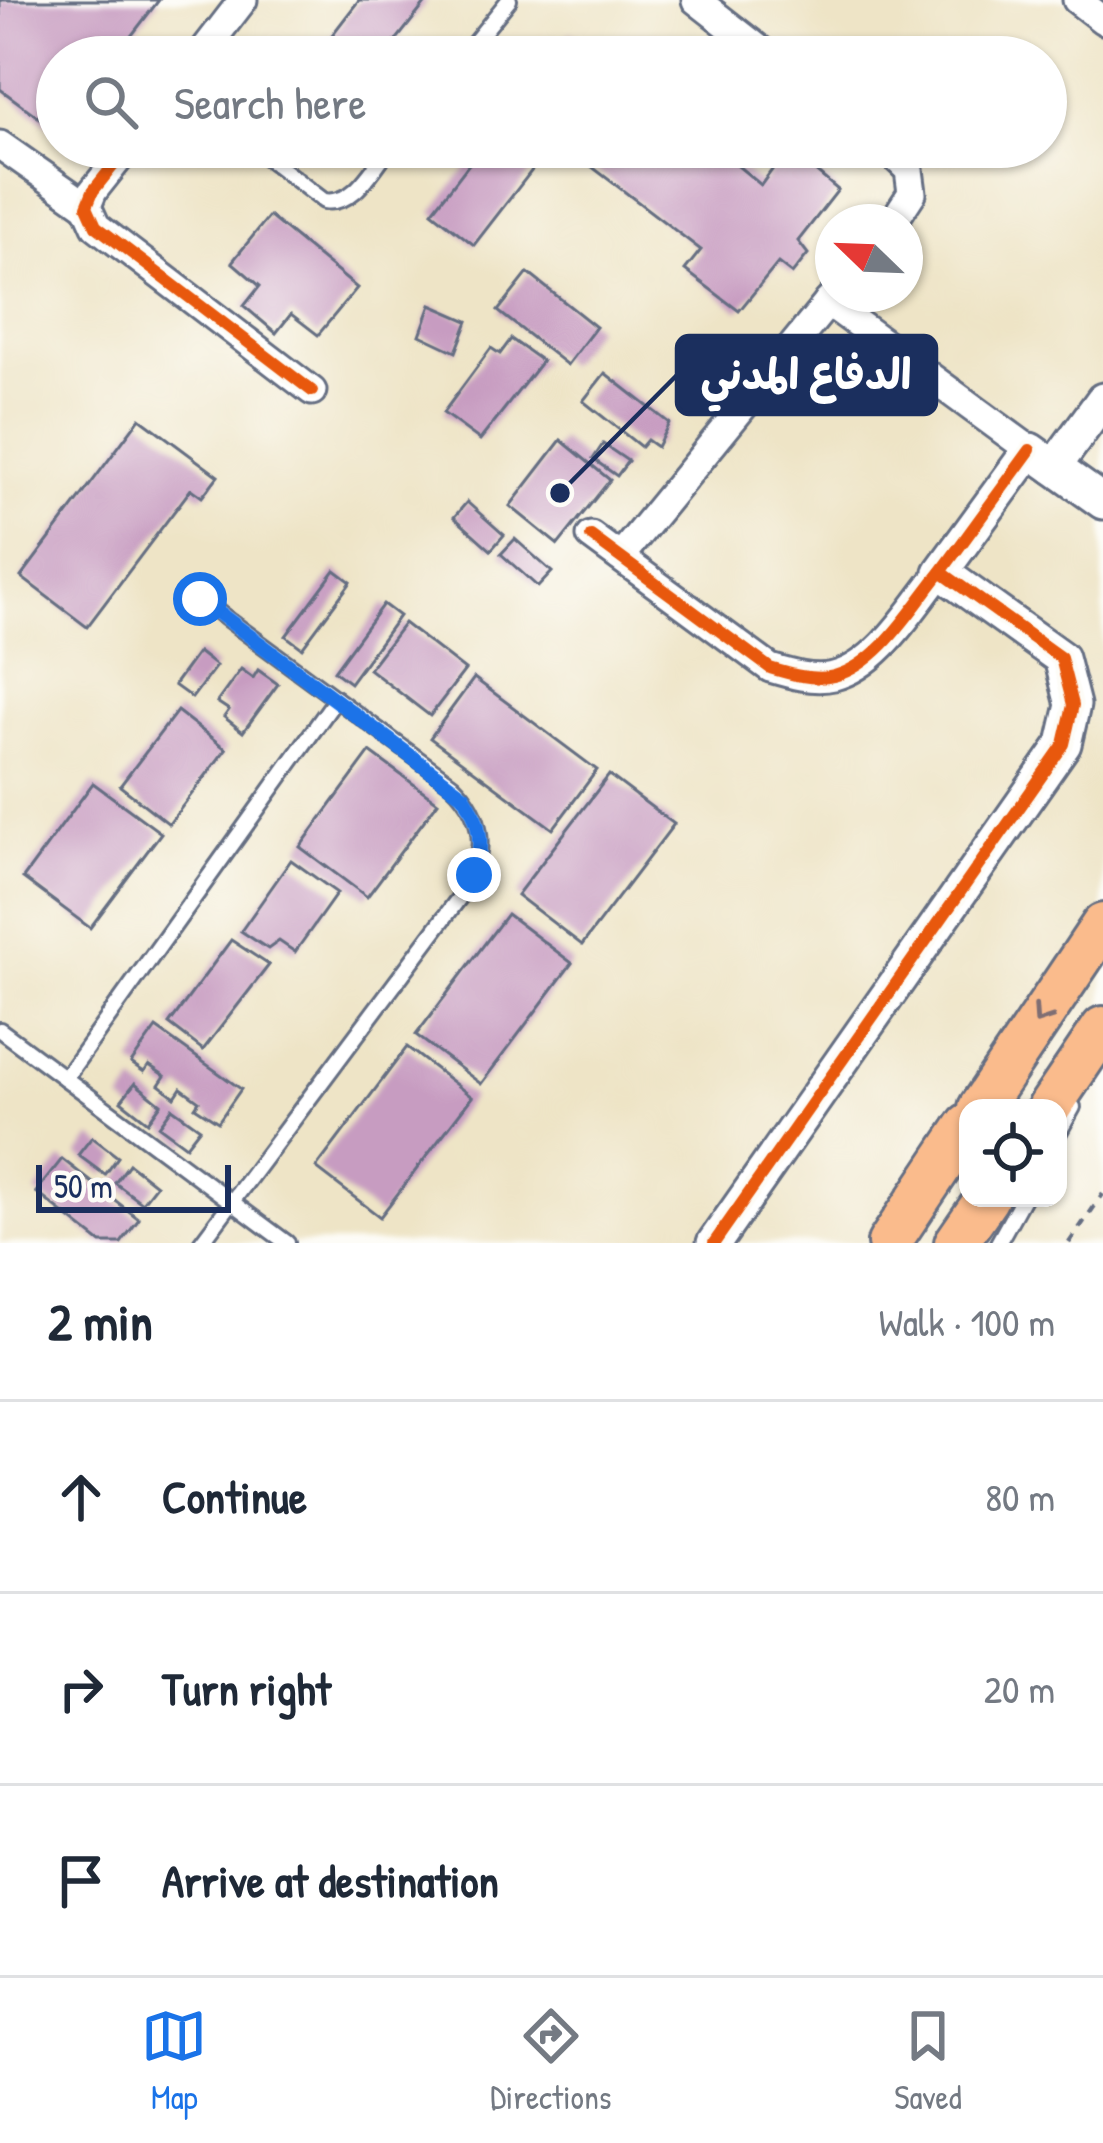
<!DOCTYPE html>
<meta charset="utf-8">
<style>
body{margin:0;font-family:"Patrick Hand","Playpen Sans Arabic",sans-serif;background:#f6f6f7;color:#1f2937}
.controls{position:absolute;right:36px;bottom:36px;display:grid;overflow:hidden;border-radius:24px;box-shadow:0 3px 9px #0004}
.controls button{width:108px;height:108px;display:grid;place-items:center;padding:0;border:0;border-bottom:3px solid #e0e1e3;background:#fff;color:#1f2937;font:60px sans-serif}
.compass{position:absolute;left:815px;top:204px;width:108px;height:108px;border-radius:50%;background:#fff;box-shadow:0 3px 9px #0004;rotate:293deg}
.scale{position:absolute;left:36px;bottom:30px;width:195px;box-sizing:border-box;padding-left:12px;border:6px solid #1b2f5e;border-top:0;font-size:33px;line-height:42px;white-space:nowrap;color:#1b2f5e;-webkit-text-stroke:9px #fdfcf7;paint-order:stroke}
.stop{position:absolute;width:36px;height:36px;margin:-27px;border:9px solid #1a73e8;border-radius:50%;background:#fff}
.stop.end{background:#1a73e8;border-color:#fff;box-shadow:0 3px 12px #0008}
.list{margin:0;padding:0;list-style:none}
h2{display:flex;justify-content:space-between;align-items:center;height:156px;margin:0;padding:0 48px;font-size:51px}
h2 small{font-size:39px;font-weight:400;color:#747a83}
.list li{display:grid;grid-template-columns:78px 1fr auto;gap:36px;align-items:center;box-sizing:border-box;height:192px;padding:0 48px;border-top:3px solid #e0e1e3}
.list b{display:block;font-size:45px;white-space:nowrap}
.list em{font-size:39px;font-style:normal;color:#747a83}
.icon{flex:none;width:66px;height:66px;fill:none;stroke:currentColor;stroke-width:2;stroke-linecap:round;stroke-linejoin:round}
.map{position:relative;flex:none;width:1103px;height:1243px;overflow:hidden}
.search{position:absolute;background:#fff;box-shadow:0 3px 9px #0004;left:36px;right:36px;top:36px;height:132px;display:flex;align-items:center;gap:30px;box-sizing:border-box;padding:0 42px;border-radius:66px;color:#747a83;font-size:45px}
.sheet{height:732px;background:#fff}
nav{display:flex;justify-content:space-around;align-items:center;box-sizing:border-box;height:168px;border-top:3px solid #e0e1e3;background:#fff;font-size:33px;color:#747a83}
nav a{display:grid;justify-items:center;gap:6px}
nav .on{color:#1a73e8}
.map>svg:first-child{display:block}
.building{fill:#c79cc1}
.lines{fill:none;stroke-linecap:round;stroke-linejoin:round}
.service-casing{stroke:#656e82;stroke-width:20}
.minor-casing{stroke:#656e82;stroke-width:33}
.tertiary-casing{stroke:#656e82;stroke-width:39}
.primary-casing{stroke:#656e82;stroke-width:48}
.path{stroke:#656e82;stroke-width:4.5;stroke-dasharray:9 9;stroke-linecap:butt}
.service{stroke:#fff;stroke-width:14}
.minor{stroke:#fff;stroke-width:27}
.tertiary{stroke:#fff;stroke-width:33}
.primary{stroke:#fabb8c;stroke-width:42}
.cycleway-casing{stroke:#fdfcf7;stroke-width:20}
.cycleway{stroke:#e8590c;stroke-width:12}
.oneway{stroke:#7f6e73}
.route{stroke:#1a73e8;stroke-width:15}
.leader{fill:none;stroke:#1b2f5e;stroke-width:4.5}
.callout-dot{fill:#1b2f5e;stroke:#fdfcf7;stroke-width:4.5}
.callout{fill:#1b2f5e;stroke:#1b2f5e;stroke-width:4.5}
.callout-label{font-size:42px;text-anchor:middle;font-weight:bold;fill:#fff}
</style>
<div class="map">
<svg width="1103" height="1243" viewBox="0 0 1103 1243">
<rect width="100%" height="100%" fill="#fdfcf7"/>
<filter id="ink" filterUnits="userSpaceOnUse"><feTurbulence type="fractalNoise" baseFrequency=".00833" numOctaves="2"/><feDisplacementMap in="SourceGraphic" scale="24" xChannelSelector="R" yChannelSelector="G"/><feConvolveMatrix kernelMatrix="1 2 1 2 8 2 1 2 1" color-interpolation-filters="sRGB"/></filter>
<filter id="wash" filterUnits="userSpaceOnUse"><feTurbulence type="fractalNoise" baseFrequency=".004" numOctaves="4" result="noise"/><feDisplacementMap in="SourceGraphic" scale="48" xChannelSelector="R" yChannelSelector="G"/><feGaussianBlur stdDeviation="2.7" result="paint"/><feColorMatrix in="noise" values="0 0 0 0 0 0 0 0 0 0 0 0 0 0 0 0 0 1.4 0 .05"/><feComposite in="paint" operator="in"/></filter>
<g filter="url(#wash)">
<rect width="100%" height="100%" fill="#eee4c6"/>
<g id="blocks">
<g class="building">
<path d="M0,0h159l-44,57h-58v74l-57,-42z"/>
<path d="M359,0h69l-45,57h-68z"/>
<path d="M571,32l33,25h-52z"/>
<path d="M482,147h68l-76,98 -42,-33z"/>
<path d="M566,147h149l46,38 27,-37 50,42 -40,51 10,13 -16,20 -14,-11 -39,48 -54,-41 16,-20z"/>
<path d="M269,216l88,72 -39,47 -27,-21 -15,19 -32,-27 16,-20 -28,-24z"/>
<path d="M528,273l68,54 -29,38 -69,-54z"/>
<path d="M431,305l37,16 -12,31 -36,-17z"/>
<path d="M511,339l31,22 -62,79 -37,-27 48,-65 9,6z"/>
<path d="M605,373l64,50 -12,24 -10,-7 -6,7 -58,-46z"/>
<path d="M140,418l78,58 -16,21 -11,-8 -104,138 -66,-50z"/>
<path d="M561,440l49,40 -52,65 -48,-39z"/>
<path d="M603,444l25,17 -11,15 -24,-17z"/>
<path d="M467,502l37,33 -13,15 -37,-33z"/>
<path d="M515,539l37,33 -14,15 -37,-33z"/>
<path d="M335,570l16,12 -49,66 -16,-12z"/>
<path d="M383,604l16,12 -49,67 -16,-12z"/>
<path d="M404,623l61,47 -35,46 -61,-47z"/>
<path d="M198,652l18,14 -24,32 -18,-13z"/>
<path d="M241,669l12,9 5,-8 20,14 -35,48 -19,-15 5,-7 -12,-8z"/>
<path d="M474,678l123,92 -44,59 -123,-91z"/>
<path d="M177,711l49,38 -57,75 -49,-38z"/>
<path d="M370,752l68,50 -71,95 -67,-50z"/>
<path d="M609,775l65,49 -92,121 -65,-50z"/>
<path d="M93,783l68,50 -71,95 -67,-50z"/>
<path d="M291,860l46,33 -42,59 -16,-11 -11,8 -27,-18z"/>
<path d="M507,914l65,49 -91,121 -65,-49z"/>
<path d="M231,940l38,25 -66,85 -34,-26z"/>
<path d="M156,1028l85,61 -23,33 -23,-15 4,-6 -18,-13 -6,9 -16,-12 6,-9 -16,-11 -5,7 -13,-9z"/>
<path d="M407,1047l65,50 -92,120 -64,-49z"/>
<path d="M135,1083l26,21 -13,18 -27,-21z"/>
<path d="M172,1108l28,20 -14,18 -27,-20z"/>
<path d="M92,1137l26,20 -13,18 -27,-20z"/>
<path d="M62,1159l77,60 -18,24h-20l-65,-51z"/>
<path d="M129,1164l27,21 -14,18 -27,-20z"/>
</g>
</g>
</g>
<g filter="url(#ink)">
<use href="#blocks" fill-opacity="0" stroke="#656e82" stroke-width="3"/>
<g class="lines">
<defs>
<g id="service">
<path d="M463,57l46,-57"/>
<path d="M253,147l71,54c31,5 49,-33 66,-54"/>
<path d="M200,599l252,185c32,31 36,68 13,106l-264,353"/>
<path d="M0,1030l287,213"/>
<path d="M65,1078l271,-379"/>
<path d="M1058,1134l15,-27"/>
<path d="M998,1243l25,-45"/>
</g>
<g id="minor">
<path d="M696,0l73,57"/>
<path d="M1077,0l26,20"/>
<path d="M199,57l44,-57"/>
<path d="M0,145l87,61"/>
<path d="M128,147l-35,44 -6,15 9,20 216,165"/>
<path d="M885,147l24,23 3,23 -19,29"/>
<path d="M828,302l202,148"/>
<path d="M591,536l179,132c20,6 43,13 64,8 46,-12 79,-70 107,-104"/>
<path d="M620,557l215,-263"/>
</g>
<g id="tertiary">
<path d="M1054,467l49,-67"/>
<path d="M714,1243l350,-499 9,-39 -12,-47 -120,-86 89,-122 73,52"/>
</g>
<g id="primary">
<path d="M980,1108l123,-183"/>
<path d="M1049,1108l54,-80"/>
<path d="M889,1243l79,-118"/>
<path d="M956,1243l31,-45"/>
</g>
</defs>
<use href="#service" class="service-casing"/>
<use href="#minor" class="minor-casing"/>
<use href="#tertiary" class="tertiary-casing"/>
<use href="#primary" class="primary-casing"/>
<path class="path" d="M1069,1243l34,-49"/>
<use href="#service" class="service"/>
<use href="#minor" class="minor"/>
<use href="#tertiary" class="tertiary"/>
<use href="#primary" class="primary"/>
<defs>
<g id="cycleway">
<path d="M128,147l-35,44 -6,15 9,20 216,165"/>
<path d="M591,536l179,132c20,6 43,13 64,8 46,-12 79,-70 107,-104"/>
<path d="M714,1243l350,-499 9,-39 -12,-47 -120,-86 89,-122"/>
</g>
</defs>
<use href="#cycleway" class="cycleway-casing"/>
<use href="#cycleway" class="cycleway"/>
</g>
<defs><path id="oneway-chevron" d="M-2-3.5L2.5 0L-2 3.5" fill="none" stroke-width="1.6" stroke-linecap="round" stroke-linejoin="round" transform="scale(3)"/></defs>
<use class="oneway" href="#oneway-chevron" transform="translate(1041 1016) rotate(124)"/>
</g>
<g class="lines" filter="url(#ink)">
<path class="route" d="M200,599l264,197c17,26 20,49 10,79"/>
</g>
<path class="leader" d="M560 493L677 375"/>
<circle class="callout-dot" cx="560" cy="493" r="12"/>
<rect class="callout" x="677" y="336" width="259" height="78" rx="12"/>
<g class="callout-label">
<text x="806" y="389">الدفاع المدني</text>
</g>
</svg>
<div class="controls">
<button><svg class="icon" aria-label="locate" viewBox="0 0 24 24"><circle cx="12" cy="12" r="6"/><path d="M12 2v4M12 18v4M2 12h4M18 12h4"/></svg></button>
</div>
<svg class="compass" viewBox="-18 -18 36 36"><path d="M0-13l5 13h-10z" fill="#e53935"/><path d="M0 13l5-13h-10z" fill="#747a83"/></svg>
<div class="scale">50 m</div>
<div class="stop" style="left:200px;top:599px"></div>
<div class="stop end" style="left:474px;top:875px"></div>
<div class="search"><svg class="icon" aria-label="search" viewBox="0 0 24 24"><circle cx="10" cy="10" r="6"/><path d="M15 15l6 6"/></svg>Search here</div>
</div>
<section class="sheet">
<h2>2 min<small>Walk · 100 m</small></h2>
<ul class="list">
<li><svg class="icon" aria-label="ahead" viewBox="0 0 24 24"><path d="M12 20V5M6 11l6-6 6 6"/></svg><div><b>Continue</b></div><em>80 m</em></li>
<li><svg class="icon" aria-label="right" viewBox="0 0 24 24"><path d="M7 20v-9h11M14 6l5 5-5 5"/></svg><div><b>Turn right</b></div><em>20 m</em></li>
<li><svg class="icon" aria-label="arrive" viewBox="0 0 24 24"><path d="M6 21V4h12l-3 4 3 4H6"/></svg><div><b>Arrive at destination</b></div></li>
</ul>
</section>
<nav>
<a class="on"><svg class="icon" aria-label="map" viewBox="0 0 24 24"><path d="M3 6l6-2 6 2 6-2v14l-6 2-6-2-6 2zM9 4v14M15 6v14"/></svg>Map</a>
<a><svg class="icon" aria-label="directions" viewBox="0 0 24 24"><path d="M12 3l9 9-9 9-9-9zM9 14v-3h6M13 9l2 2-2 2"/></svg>Directions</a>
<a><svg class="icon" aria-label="saved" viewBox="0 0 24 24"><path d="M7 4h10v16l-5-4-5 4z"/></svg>Saved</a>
</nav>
